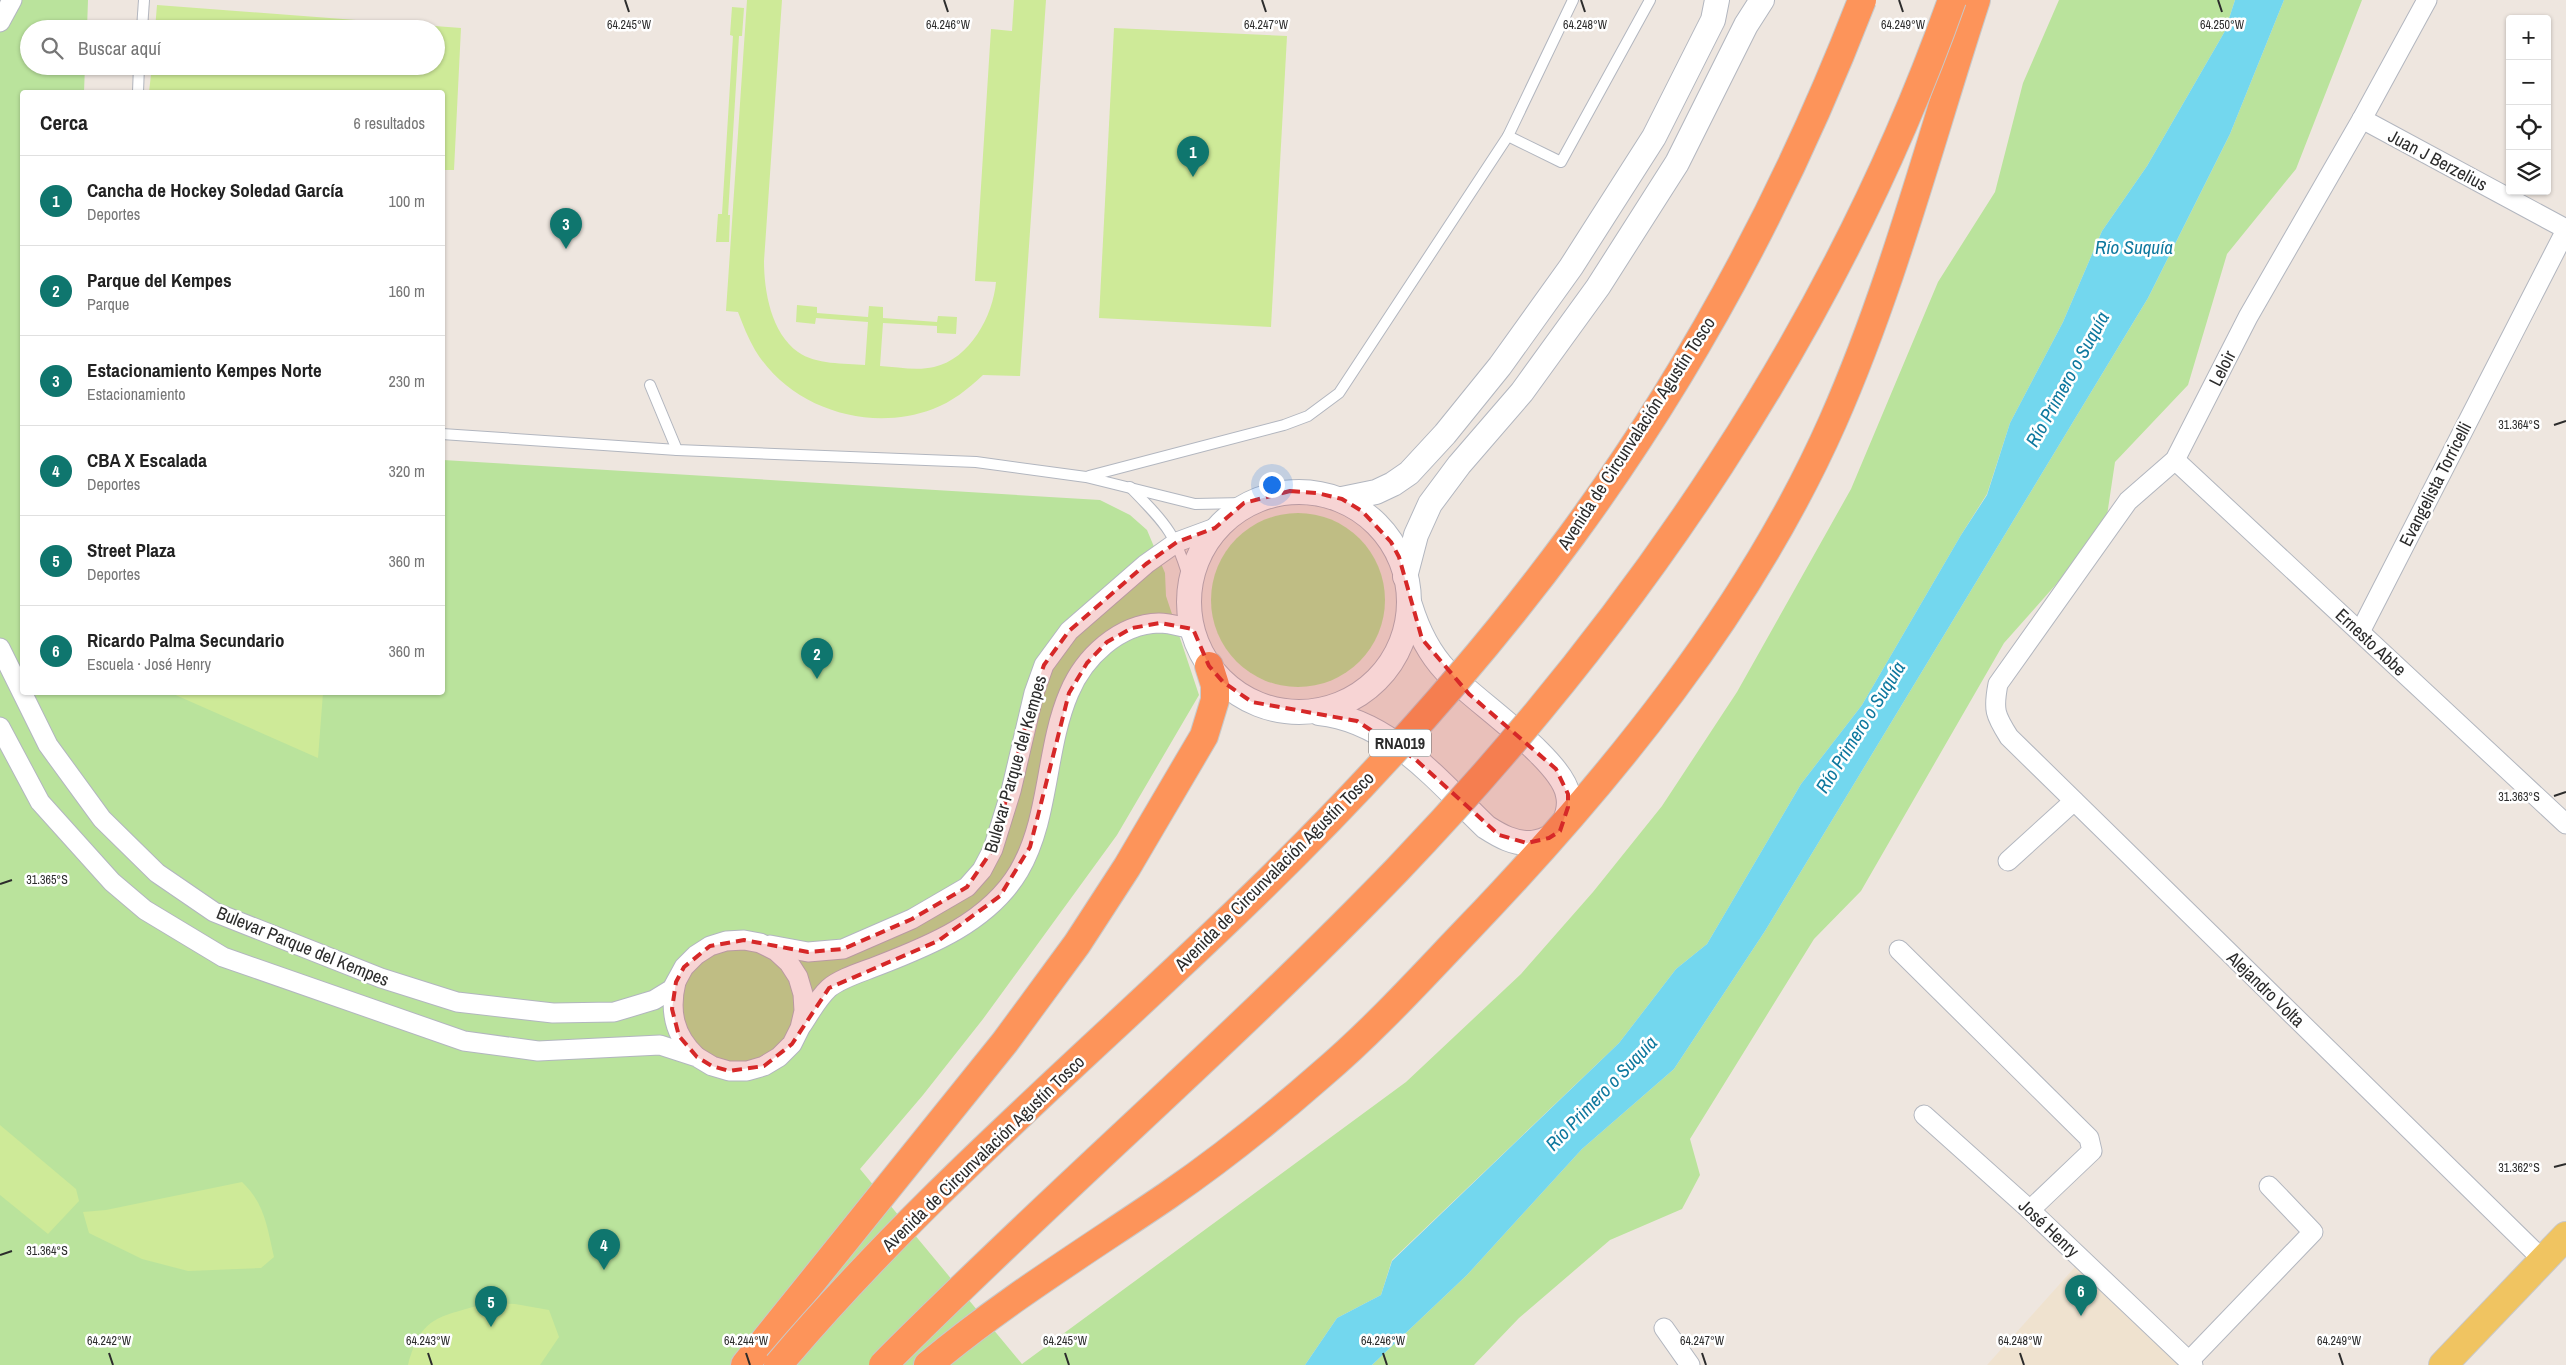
<!DOCTYPE html>
<html lang="es">
<meta charset="utf-8">
<style>
body{margin:0;font-family:"Archivo Narrow",sans-serif;background:#f2f2f2;color:#222}
.controls{position:absolute;right:15px;top:15px;display:grid;overflow:hidden;border-radius:5px;box-shadow:0 1px 4px #0004}
.controls button{width:45px;height:45px;display:grid;place-items:center;padding:0;border:0;border-bottom:1px solid #e0e0e0;background:#fff;color:#222;font:25px sans-serif}
.you{position:absolute;left:1271px;top:484px;width:18px;height:18px;margin:-12px;border:4px solid #fff;border-radius:50%;background:#1a73e8;box-shadow:0 0 0 8px #1a73e833}
.badge{display:grid;place-items:center;width:32px;height:32px;border-radius:50%;background:#0f766e;color:#fff;font-size:16px;font-weight:700}
.pin{position:absolute;translate:-50% -41px;filter:drop-shadow(0 1px 2px #0008)}
.pin::after{content:'';position:absolute;top:26px;width:18px;height:15px;background:inherit;clip-path:polygon(0 0,100% 0,50% 100%)}
.list{margin:0;padding:0;list-style:none}
h2{display:flex;justify-content:space-between;align-items:center;height:65px;margin:0;padding:0 20px;font-size:21px}
h2 small{font-size:16px;font-weight:400;color:#767676}
.list li{display:grid;grid-template-columns:32px 1fr auto;gap:15px;align-items:center;box-sizing:border-box;height:90px;padding:0 20px;border-top:1px solid #e0e0e0}
.list b{display:block;font-size:19px;white-space:nowrap}
.list p{margin:0;font-size:16px;white-space:nowrap;color:#767676}
.list em{font-size:16px;font-style:normal;color:#767676}
.icon{flex:none;width:28px;height:28px;fill:none;stroke:currentColor;stroke-width:2;stroke-linecap:round;stroke-linejoin:round}
.map{position:relative;flex:none;width:2566px;height:1365px;overflow:hidden}
.search{position:absolute;background:#fff;box-shadow:0 1px 4px #0004;left:20px;top:20px;width:425px;height:55px;display:flex;align-items:center;gap:12px;box-sizing:border-box;padding:0 18px;border-radius:28px;color:#767676;font-size:19px}
.panel{position:absolute;background:#fff;box-shadow:0 1px 4px #0004;left:20px;top:90px;width:425px;height:605px;border-radius:5px}
.map>svg:first-child{display:block}
.education{fill:#efe2cf}
.green{fill:#bae39c}
.pitch{fill:#ceea98}
.water{fill:#73d7ee}
.lines{fill:none;stroke-linecap:round;stroke-linejoin:round}
.service-casing{stroke:#b2b6bf;stroke-width:12}
.minor-casing{stroke:#b2b6bf;stroke-width:21}
.tertiary-casing{stroke:#b2b6bf;stroke-width:26}
.primary-casing{stroke:#c8c8c8;stroke-width:30}
.motorway-casing{stroke:#c8c8c8;stroke-width:30}
.service{stroke:#fff;stroke-width:10}
.minor{stroke:#fff;stroke-width:19}
.tertiary{stroke:#fff;stroke-width:24}
.primary{stroke:#f0c461;stroke-width:28}
.motorway{stroke:#fd945a;stroke-width:28}
.motorway-bridge-casing{stroke:#c8c8c8;stroke-width:30;stroke-linecap:butt}
.motorway-bridge{stroke:#fd945a;stroke-width:28}
.marked{fill:#d62828;fill-opacity:0.2;stroke:#d62828;stroke-width:4;stroke-dasharray:10 6;stroke-linejoin:round}
.ticks{fill:none;stroke:#2c2c2c;stroke-width:2}
.labels{text-anchor:middle;dominant-baseline:central;stroke-width:5;stroke-linejoin:round;paint-order:stroke}
.shield{fill:#fff;stroke:#6b6b6b;stroke-width:1}
.shield-label{font-size:16px;font-weight:bold;fill:#2c2c2c}
.street-label{font-size:18px;fill:#2c2c2c;stroke:#fff}
.water-label{font-size:19px;font-style:italic;fill:#0e789e;stroke:#fff}
.ticks-label{font-size:12px;text-anchor:middle;fill:#2c2c2c;stroke:#fff;stroke-width:5;stroke-linejoin:round;paint-order:stroke}
</style>
<div class="map">
<svg width="2566" height="1365" viewBox="0 0 2566 1365">
<rect width="100%" height="100%" fill="#eee6df"/>
<path class="education" d="M2075,1267l110,98h-198z"/>
<g class="green">
<path d="M0,0h88l-1,29h-58v37h56l-1,26h-62v600h420l1,-232 657,40 30,15 17,15 18,43 1,23 33,99 -82,140 -134,184 -60,76 -63,74 162,195 384,-282 115,-108 72,-82 69,-86 75,-114 114,-203 87,-207 57,-90 28,-109 36,-83h176l-10,31 -78,135 -45,65 -39,91 -53,101 -23,71 -26,41 -99,170 -61,79 -94,160 -31,25 -57,74 -227,217 -11,35 -44,23 -32,47h-1305z"/>
<path d="M2284,0h78l-66,169 -69,85 -39,131 -73,77 -10,67 -101,114 -143,248 -47,48 -124,200 10,36 -18,34 -72,31 -91,78 -45,47h-102l95,-90 115,-126 92,-80 91,-138 383,-633 82,-164z"/>
<circle cx="1298" cy="600" r="87"/>
</g>
<g class="pitch">
<path d="M747,0h35l-18,261c0,30 7,72 34,91 18,13 46,11 67,13l3,-43 -52,-4 -1,6 -19,-2 1,-17 20,2v6l51,4 1,-11 14,1v11l54,4 1,-6 19,1 -1,17 -19,-1v-7l-54,-3 -3,43c17,1 37,5 54,1 36,-8 59,-51 62,-85l-21,-1 16,-252 21,2 2,-31h32l-26,376 -37,-1c-15,14 -31,27 -50,34 -64,24 -142,0 -178,-59 -7,-12 -12,-25 -17,-38l-12,-1z"/>
<path d="M157,5l304,23 -7,142h-11l-1,-78h-293l3,-26h284v-37h-281z"/>
<path d="M732,7l12,1 -2,28h-3l-11,179h2l-1,27h-13l2,-28h4l11,-178 -3,-1z"/>
<path d="M1114,28l173,8 -16,291 -172,-9z"/>
<path d="M171,693h152l-5,65z"/>
<path d="M0,1125l76,64 3,12 -31,33 -48,-39z"/>
<path d="M242,1182c23,22 25,45 32,75l-13,11 -73,3 -46,-12 -53,-26 -6,-21 23,-2z"/>
<path d="M486,1303l29,1 34,6 10,27 -19,28h-132c14,-52 33,-47 78,-62z"/>
</g>
<path class="water" d="M2235,0h49l-54,134 -82,164 -383,633 -91,138 -92,80 -115,126 -95,90h-67l32,-47 44,-23 11,-34 227,-218 57,-74 31,-25 94,-160 61,-79 99,-170 26,-40 23,-72 53,-101 39,-91 45,-65 78,-135z"/>
<g class="lines">
<defs>
<g id="service">
<path d="M142,29l2,-29"/>
<path d="M138,92l1,-26"/>
<path d="M1508,136l53,26 89,-162"/>
<path d="M650,385l27,65"/>
<path d="M442,434l235,16 299,12 110,15 109,27 49,-1"/>
<path d="M1089,476l195,-51 24,-9 31,-23 169,-257 65,-136"/>
<path d="M1130,487c35,36 47,47 60,97"/>
</g>
<g id="minor">
<path d="M2427,0l-65,119 -114,198 -73,143 -47,41 -130,183c-5,26 -3,31 11,53l534,523"/>
<path d="M0,22l12,-22"/>
<path d="M2362,119l204,110"/>
<path d="M2175,460l391,364"/>
<path d="M2360,632l206,-402"/>
<path d="M0,648l48,97 54,74 55,54 57,39 167,66 76,24 96,11 61,-1 40,-12 18,-11 12,-22 12,-12 14,-9 16,-5 18,-1 16,3 16,8 13,12 9,14 5,17 1,17 -4,17 -8,16 -13,13 -15,9 -17,5h-18l-17,-5 -15,-9 -37,-12 -122,6 -74,-10 -241,-84 -78,-47 -33,-28 -72,-80 -40,-75"/>
<path d="M2008,861l66,-60"/>
<path d="M770,945l38,7 35,-3 69,-30 55,-32 15,-17 11,-21 18,-58 23,-98 10,-28 25,-34 77,-67 31,-22 38,-14"/>
<path d="M1899,950l190,188 3,13 -62,59"/>
<path d="M676,982c-7,29 -2,53 20,74"/>
<path d="M802,1025c8,-12 16,-27 27,-37 12,-10 33,-16 48,-22 52,-20 112,-44 142,-95 31,-53 26,-122 50,-178 15,-36 50,-69 90,-70 11,0 23,4 34,6"/>
<path d="M1924,1115l106,95 163,155"/>
<path d="M1664,1328l26,37"/>
<path d="M2189,1361l124,-129 -44,-46"/>
</g>
<g id="tertiary">
<circle cx="1299" cy="602" r="110"/>
<path d="M1342,499l34,-7 17,-8 16,-11 36,-39 55,-68 71,-99 83,-130 59,-117 4,-20"/>
<path d="M1405,577l11,-42 14,-31 29,-39 63,-73 76,-105 79,-124 69,-138 16,-25"/>
<path d="M1319,713c70,7 119,68 167,114 14,9 28,17 46,16 14,-2 27,-9 33,-22 3,-8 5,-18 3,-26 -6,-36 -94,-94 -122,-124 -18,-19 -28,-40 -36,-66"/>
</g>
<path id="primary" d="M2443,1365l123,-129"/>
<g id="motorway">
<path d="M745,1365l260,-323 72,-98 50,-77 77,-131 11,-36v-15l-6,-19"/>
<path d="M928,1365c75,-63 158,-114 239,-169 54,-37 105,-78 154,-121 52,-44 98,-95 145,-144 143,-149 283,-320 367,-510 60,-136 97,-281 143,-421"/>
</g>
</defs>
<use href="#service" class="service-casing"/>
<use href="#minor" class="minor-casing"/>
<use href="#tertiary" class="tertiary-casing"/>
<use href="#primary" class="primary-casing"/>
<use href="#motorway" class="motorway-casing"/>
<use href="#service" class="service"/>
<use href="#minor" class="minor"/>
<use href="#tertiary" class="tertiary"/>
<use href="#primary" class="primary"/>
<use href="#motorway" class="motorway"/>
<defs>
<g id="motorway-bridge">
<path d="M778,1365c145,-172 318,-316 478,-472 114,-111 222,-230 316,-358 120,-164 217,-346 290,-535"/>
<path d="M883,1365c168,-169 349,-324 514,-495 239,-250 439,-543 555,-870"/>
</g>
</defs>
<use href="#motorway-bridge" class="motorway-bridge-casing"/>
<use href="#motorway-bridge" class="motorway-bridge"/>
</g>
<path class="marked" d="M1290,491l27,2 25,6 20,12 29,31 8,15 23,82 47,55 87,75 12,25v13l-8,24 -11,7 -22,5 -28,-8 -84,-76 -58,-38 -105,-19 -29,-20 -14,-16 -16,-37 -33,-6 -28,5 -25,14 -20,21 -18,30 -39,154 -30,49 -62,45 -109,47 -37,56 -28,22 -35,5 -17,-5 -15,-9 -18,-21 -7,-27 4,-27 8,-15 26,-21 34,-6 64,12 35,-3 69,-30 55,-32 26,-38 41,-156 10,-28 25,-34 77,-67 31,-22 38,-14 29,-25z"/>
<path class="ticks" d="M625,0l4,12M944,0l4,12M1262,0l4,12M1581,0l4,12M1899,0l4,12M2218,0l4,12M2554,425l12,-4M2554,796l12,-4M0,884l12,-4M2554,1167l12,-3M0,1255l12,-4M109,1353l4,12M428,1353l4,12M746,1353l4,12M1065,1353l4,12M1383,1353l4,12M1702,1353l4,12M2020,1353l4,12M2339,1353l4,12"/>
<g class="labels">
<rect class="shield" x="1369" y="729.5" width="62" height="27" rx="4"/>
<g class="shield-label">
<text x="1400" y="743">RNA019</text>
</g>
<g class="street-label">
<text transform="translate(2438 160) rotate(28)">Juan J Berzelius</text>
<text transform="translate(2222 368) rotate(-63)">Leloir</text>
<text transform="translate(1636 433) rotate(-57)">Avenida de Circunvalación Agustín Tosco</text>
<text transform="translate(2435 484) rotate(-63)">Evangelista Torricelli</text>
<text transform="translate(2371 642) rotate(43)">Ernesto Abbe</text>
<text transform="translate(1015 764) rotate(-74)">Bulevar Parque del Kempes</text>
<text transform="translate(1274 871) rotate(-45)">Avenida de Circunvalación Agustín Tosco</text>
<text transform="translate(303 946) rotate(22)">Bulevar Parque del Kempes</text>
<text transform="translate(2266 989) rotate(44)">Alejandro Volta</text>
<text transform="translate(983 1153) rotate(-44)">Avenida de Circunvalación Agustín Tosco</text>
<text transform="translate(2049 1228) rotate(43)">José Henry</text>
</g>
<g class="water-label">
<text x="2134" y="247">Río Suquía</text>
<text transform="translate(2067 379) rotate(-61)">Río Primero o Suquía</text>
<text transform="translate(1860 727) rotate(-58)">Río Primero o Suquía</text>
<text transform="translate(1601 1093) rotate(-46)">Río Primero o Suquía</text>
</g>
</g>
<g class="ticks-label">
<text x="629" y="29">64.245°W</text>
<text x="948" y="29">64.246°W</text>
<text x="1266" y="29">64.247°W</text>
<text x="1585" y="29">64.248°W</text>
<text x="1903" y="29">64.249°W</text>
<text x="2222" y="29">64.250°W</text>
<text x="2519" y="429">31.364°S</text>
<text x="2519" y="801">31.363°S</text>
<text x="47" y="884">31.365°S</text>
<text x="2519" y="1172">31.362°S</text>
<text x="47" y="1255">31.364°S</text>
<text x="109" y="1345">64.242°W</text>
<text x="428" y="1345">64.243°W</text>
<text x="746" y="1345">64.244°W</text>
<text x="1065" y="1345">64.245°W</text>
<text x="1383" y="1345">64.246°W</text>
<text x="1702" y="1345">64.247°W</text>
<text x="2020" y="1345">64.248°W</text>
<text x="2339" y="1345">64.249°W</text>
</g>
</svg>
<div class="controls">
<button>+</button>
<button>−</button>
<button><svg class="icon" aria-label="locate" viewBox="0 0 24 24"><circle cx="12" cy="12" r="6"/><path d="M12 2v4M12 18v4M2 12h4M18 12h4"/></svg></button>
<button><svg class="icon" aria-label="layers" viewBox="0 0 24 24"><path d="M12 4l9 5-9 5-9-5zM3 14l9 5 9-5"/></svg></button>
</div>
<div class="you"></div>
<div class="pin badge" style="left:1193px;top:177px">1</div>
<div class="pin badge" style="left:817px;top:679px">2</div>
<div class="pin badge" style="left:566px;top:249px">3</div>
<div class="pin badge" style="left:604px;top:1270px">4</div>
<div class="pin badge" style="left:491px;top:1327px">5</div>
<div class="pin badge" style="left:2081px;top:1316px">6</div>
<div class="search"><svg class="icon" aria-label="search" viewBox="0 0 24 24"><circle cx="10" cy="10" r="6"/><path d="M15 15l6 6"/></svg>Buscar aquí</div>
<section class="panel">
<h2>Cerca<small>6 resultados</small></h2>
<ul class="list">
<li><span class="badge">1</span><div><b>Cancha de Hockey Soledad García</b><p>Deportes</p></div><em>100 m</em></li>
<li><span class="badge">2</span><div><b>Parque del Kempes</b><p>Parque</p></div><em>160 m</em></li>
<li><span class="badge">3</span><div><b>Estacionamiento Kempes Norte</b><p>Estacionamiento</p></div><em>230 m</em></li>
<li><span class="badge">4</span><div><b>CBA X Escalada</b><p>Deportes</p></div><em>320 m</em></li>
<li><span class="badge">5</span><div><b>Street Plaza</b><p>Deportes</p></div><em>360 m</em></li>
<li><span class="badge">6</span><div><b>Ricardo Palma Secundario</b><p>Escuela · José Henry</p></div><em>360 m</em></li>
</ul>
</section>
</div>
